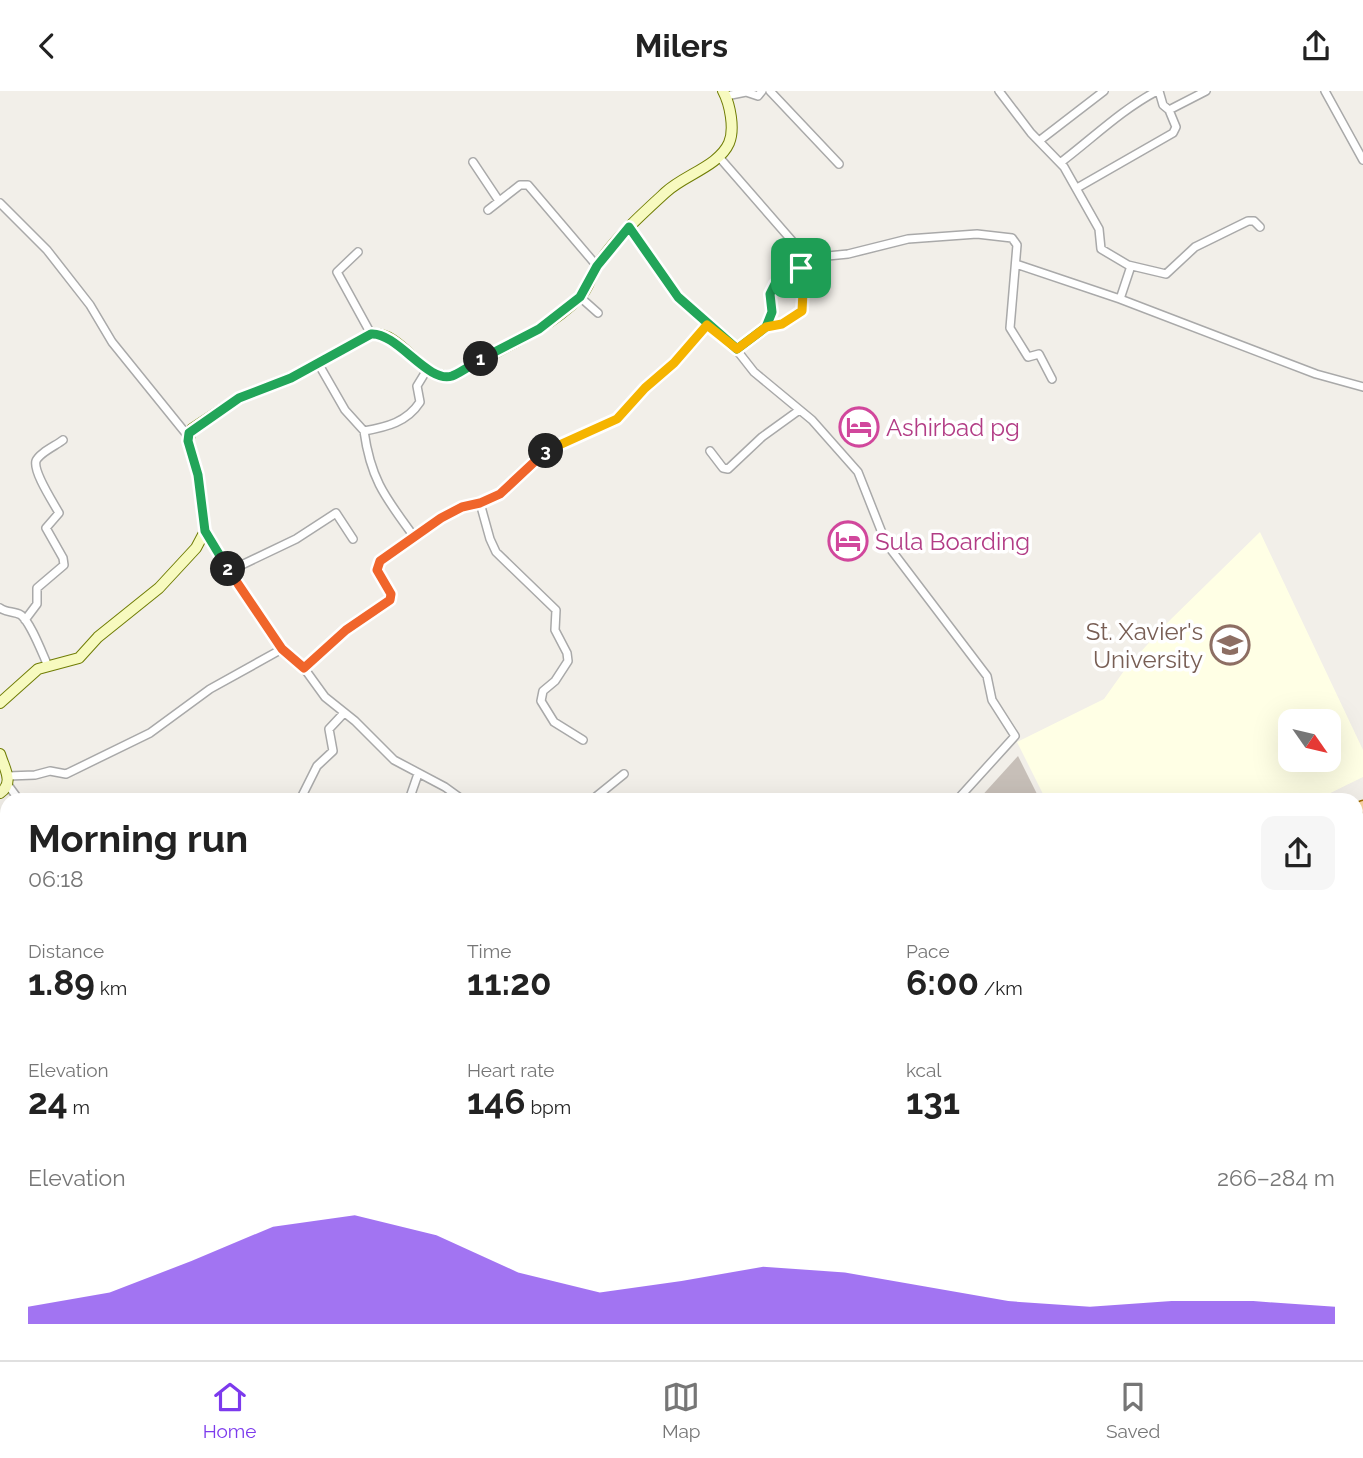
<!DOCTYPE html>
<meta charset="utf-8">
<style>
body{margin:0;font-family:Raleway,sans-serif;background:#f6f6f6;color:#222;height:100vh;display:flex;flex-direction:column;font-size:26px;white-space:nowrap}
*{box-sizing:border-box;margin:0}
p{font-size:23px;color:#767676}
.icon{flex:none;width:38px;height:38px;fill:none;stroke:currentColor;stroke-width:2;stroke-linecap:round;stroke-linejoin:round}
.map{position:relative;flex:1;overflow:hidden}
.side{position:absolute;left:0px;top:702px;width:1363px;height:569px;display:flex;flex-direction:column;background:#fff;border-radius:21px 21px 0 0;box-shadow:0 7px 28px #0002}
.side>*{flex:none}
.needle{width:46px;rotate:124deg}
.buttons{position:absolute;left:1278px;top:618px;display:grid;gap:14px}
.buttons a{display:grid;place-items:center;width:63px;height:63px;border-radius:14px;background:#fff;box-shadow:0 7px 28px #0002;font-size:35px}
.pin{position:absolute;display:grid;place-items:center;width:60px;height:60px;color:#fff;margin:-30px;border-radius:14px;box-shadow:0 4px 10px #0006}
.km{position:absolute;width:35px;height:35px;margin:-18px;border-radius:50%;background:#222;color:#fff;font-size:19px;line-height:35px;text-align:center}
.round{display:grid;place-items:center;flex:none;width:74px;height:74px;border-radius:14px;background:#f6f6f6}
.head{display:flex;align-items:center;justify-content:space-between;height:119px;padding:0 28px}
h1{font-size:38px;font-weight:700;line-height:52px}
.stats{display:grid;grid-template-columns:repeat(3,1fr);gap:10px;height:119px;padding:7px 28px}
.stats div{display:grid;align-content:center}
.stats b{font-size:35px;font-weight:700}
.stats small{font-size:19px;font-weight:400}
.stats p{font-size:19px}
.chart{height:196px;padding:14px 28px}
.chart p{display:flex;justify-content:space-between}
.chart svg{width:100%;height:126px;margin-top:7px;fill:#7c3aed;opacity:.7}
header{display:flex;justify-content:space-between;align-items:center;height:91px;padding:0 28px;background:#fff;font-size:32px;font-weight:700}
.menu{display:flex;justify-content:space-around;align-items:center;height:98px;border-top:2px solid #e0e0e0;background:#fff;font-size:19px;color:#767676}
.menu a{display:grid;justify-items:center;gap:4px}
.menu .active{color:#7c3aed}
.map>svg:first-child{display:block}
</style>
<header><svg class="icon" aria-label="back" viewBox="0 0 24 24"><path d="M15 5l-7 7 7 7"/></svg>Milers<svg class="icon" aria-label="share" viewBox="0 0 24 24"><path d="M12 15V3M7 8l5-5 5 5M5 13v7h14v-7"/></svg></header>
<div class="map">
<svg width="1363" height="1269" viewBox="0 0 1363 1269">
<rect width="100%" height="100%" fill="#f2efe9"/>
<path fill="#e0dfdf" d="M 1363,759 L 1363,1269 L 1195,1269 L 1193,1264 L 1356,1264 L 1356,762 Z
M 482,1264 L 1166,1264 L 1169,1269 L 485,1269 Z"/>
<path fill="#ffffe5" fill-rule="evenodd" d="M 1260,441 L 1363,659 L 1363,686 L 1316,709 L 1046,709 L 1017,651 L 1104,608 L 1126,577 L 1167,532 ZM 1290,630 L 1328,630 L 1328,668 L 1290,668 Z"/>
<path fill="#c7c7b4" d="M 485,1264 L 596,1264 L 604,1269 L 489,1269 Z"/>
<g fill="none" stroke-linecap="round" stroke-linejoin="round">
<path stroke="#aad3df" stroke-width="2" d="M 180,1269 L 183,1264"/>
</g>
<path fill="#c7bfb8" d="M 1018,665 L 1040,709 L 978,709 Z"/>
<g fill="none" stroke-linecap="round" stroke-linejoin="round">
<g stroke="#a9a9a9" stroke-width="10">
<path id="street" d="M 770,0 L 839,73
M 999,0 L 1031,42 L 1064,76 L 1099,138 L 1101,158 L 1128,174 L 1166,183 L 1195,156 L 1248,130 L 1254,130 L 1260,136
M 1159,0 L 1163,14 L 1169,19 L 1206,0
M 1325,0 L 1363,69
M 726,5 L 746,1 L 758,5 L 762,0
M 1039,50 L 1104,0
M 719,66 L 807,167 L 848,163 L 908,148 L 977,143 L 1012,147 L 1017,154 L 1010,237 L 1028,266 L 1039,263 L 1052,288
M 473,71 L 499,110
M 1060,72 C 1093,47 1121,19 1157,0
M 1077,97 L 1173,42 L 1176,36 L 1169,19
M 0,112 L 47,159 L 90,214 L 112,251 L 188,345
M 488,119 L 520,94 L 528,94 L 597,175
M 629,136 L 678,206 L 707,234 L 732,253 L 754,281 L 812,329 L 858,381 L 886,452 L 987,585 L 992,609 L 1015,645 L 957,709
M 358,161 L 337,181 L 371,243
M 1016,173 L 1120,208 L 1316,283 L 1363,296
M 580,206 L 598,222
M 1120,208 L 1131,175
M 766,236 L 782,233 L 802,220 L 803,201 L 814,190 L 801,177
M 737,258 C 751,247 772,237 771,217 C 771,209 768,203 774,196 C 782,184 797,183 807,167
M 318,272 L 345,319 L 364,340 C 387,336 407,331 420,311 L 417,295 L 428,277
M 364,340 C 371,390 386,407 415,447
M 710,360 L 723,377 L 728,378 L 762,346 L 798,320
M 480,412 L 490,448 L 496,461 L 556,519 L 555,539 L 567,562 L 568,570 L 555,590 L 543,600 L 541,610 L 554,631 L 583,649
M 205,440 L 257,524 L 282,558 L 304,577 L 325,606 L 355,630 L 394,669 L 445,696 L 463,709
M 229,480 L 296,448 L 336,422 L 353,448
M 0,517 C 7,522 14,520 21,524 C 31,532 42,562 48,575
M 25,529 L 37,513 L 37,497 L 64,474 L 63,467 L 46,437 L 59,422 C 53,411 33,381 36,370 C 39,362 57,354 63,349
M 304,577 L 346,539 L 390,509 L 391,504 L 377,479 L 380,470 L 441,427 L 462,416 L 480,412 L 500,403 L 549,358 L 617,329 L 645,297 L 674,272 L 707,234
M 8,685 L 35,684 L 50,680 L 66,683 L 150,642 L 210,598 L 282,558
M 8,694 L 19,709
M 300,709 L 317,675 L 333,660 L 329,638 L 344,622
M 409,709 L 418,683
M 592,709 L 624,683
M 1356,902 L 1363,899
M 0,917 L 7,911
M 1356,967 L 1363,964
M 0,989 L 7,1003
M 1356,1028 L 1363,1025
M 1356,1092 L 1363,1089
M 1356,1107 L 1363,1121
M 0,1150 L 7,1158
M 1356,1243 L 1363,1240
M 91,1264 L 96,1269
M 400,1264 L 403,1269
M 927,1264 L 929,1269
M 1096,1264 L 1099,1269
M 1102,1264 L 1105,1269
M 1174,1264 L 1177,1269
M 1187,1264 L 1190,1269
M 1266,1264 L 1269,1269
M 1330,1264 L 1332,1269
M 772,1269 L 802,1264
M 800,1269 L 829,1264
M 1304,1269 L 1315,1264"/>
</g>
<g stroke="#707d05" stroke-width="12">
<path id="secondary" d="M 0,612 L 38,578 L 79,567 L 98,546 L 159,497 L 196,457 L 205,440 L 198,384 L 188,350 L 192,338 L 239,307 L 291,287 L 371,243 C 402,240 420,289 452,285 C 494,260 544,242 579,207 C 589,198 590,185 597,175 C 615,147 642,123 666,101 C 684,84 719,75 729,52 C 735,38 730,13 723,0
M 0,663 C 4,677 15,692 0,702
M 323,1269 L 330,1264"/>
</g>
<g stroke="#a06b00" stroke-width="13">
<path id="primary" d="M 1356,718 L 1363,715
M 1356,731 L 1363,728
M 344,1269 L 351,1264
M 363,1269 L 372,1264"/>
</g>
<use href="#street" stroke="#fff" stroke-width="7"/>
<use href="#secondary" stroke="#f7fabf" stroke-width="10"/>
<use href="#primary" stroke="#fcd6a4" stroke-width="10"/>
</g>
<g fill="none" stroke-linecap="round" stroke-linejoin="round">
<g stroke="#fff" stroke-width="14">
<path id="split-1" d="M 481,268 L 539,238 L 580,206 L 597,175 L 629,136 L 678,206 L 737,258 L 766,236 L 772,221 L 770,203 L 775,193 L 801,177"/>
</g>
<g stroke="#fff" stroke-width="14">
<path id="split-2" d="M 228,478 L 205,440 L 198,384 L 188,350 L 189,342 L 239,307 L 291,287 L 371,243 C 397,241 428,293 452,285 C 462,281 472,273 481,268"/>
</g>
<g stroke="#fff" stroke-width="14">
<path id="split-3" d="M 228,478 L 282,558 L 304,577 L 346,539 L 390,509 L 391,503 L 377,479 L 380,470 L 441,427 L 462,416 L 480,412 L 500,403 L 546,360"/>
</g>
<g stroke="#fff" stroke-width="14">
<path id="split-4" d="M 546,360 L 617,328 L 645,297 L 674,272 L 707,234 L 737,258 L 766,236 L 782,233 L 802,220 L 803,201 L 812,195 L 814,190 L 801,177"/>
</g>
<use href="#split-1" stroke="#22a559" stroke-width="9"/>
<use href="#split-2" stroke="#22a559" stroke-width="9"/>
<use href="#split-3" stroke="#f0652b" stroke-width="9"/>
<use href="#split-4" stroke="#f5b400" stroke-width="9"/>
</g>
<defs>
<g id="hotel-ring" transform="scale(2.0125)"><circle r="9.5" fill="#fff" stroke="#d1479c" stroke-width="1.5"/><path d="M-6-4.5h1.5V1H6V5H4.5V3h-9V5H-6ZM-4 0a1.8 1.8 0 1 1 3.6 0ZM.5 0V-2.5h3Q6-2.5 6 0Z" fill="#d1479c"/></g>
<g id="university-ring" transform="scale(2.0125)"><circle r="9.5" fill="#fff" stroke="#8d6e63" stroke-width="1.5"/><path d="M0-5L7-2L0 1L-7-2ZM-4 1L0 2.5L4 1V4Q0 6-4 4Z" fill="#8d6e63"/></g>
</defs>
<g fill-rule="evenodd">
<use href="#hotel-ring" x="859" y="336"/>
<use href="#hotel-ring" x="848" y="450"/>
<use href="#university-ring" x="1230" y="554"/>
</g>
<g text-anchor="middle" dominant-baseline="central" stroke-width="7" stroke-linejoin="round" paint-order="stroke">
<g font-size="24" fill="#b23c85" stroke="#fff" text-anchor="start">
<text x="886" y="336">Ashirbad pg</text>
<text x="875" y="450">Sula Boarding</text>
</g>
<g font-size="24" fill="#785e54" stroke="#fff" text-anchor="end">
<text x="1203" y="540">St. Xavier's<tspan x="1203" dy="28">University</tspan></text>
</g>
</g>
</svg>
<div class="buttons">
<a><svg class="needle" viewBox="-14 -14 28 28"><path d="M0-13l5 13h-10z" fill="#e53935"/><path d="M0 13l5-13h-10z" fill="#767676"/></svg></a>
</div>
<div class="pin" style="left:801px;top:177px;background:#1e9e55"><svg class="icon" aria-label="arrive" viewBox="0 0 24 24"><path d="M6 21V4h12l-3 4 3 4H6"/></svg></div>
<b class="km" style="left:481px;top:268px">1</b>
<b class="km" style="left:228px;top:478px">2</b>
<b class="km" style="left:546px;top:360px">3</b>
<section class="side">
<div class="head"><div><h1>Morning run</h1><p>06:18</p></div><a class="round"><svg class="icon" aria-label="share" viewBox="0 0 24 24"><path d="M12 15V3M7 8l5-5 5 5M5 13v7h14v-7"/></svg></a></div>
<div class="stats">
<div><p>Distance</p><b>1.89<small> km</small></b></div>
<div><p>Time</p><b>11:20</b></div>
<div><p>Pace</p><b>6:00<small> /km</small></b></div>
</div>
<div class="stats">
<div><p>Elevation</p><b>24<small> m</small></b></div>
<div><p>Heart rate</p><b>146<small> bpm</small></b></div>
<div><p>kcal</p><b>131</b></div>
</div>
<div class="chart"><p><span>Elevation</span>266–284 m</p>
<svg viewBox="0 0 160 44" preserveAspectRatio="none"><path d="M0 44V38L10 33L20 22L30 10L40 6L50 13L60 26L70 33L80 29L90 24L100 26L110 31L120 36L130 38L140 36L150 36L160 38V44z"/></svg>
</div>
</section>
</div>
<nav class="menu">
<a class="active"><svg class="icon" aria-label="home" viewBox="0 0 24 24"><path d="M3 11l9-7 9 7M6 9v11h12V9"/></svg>Home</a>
<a><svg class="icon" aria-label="map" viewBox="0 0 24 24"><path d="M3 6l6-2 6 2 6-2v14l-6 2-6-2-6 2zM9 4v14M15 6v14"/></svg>Map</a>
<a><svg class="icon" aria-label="saved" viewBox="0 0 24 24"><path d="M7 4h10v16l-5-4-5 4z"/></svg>Saved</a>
</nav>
